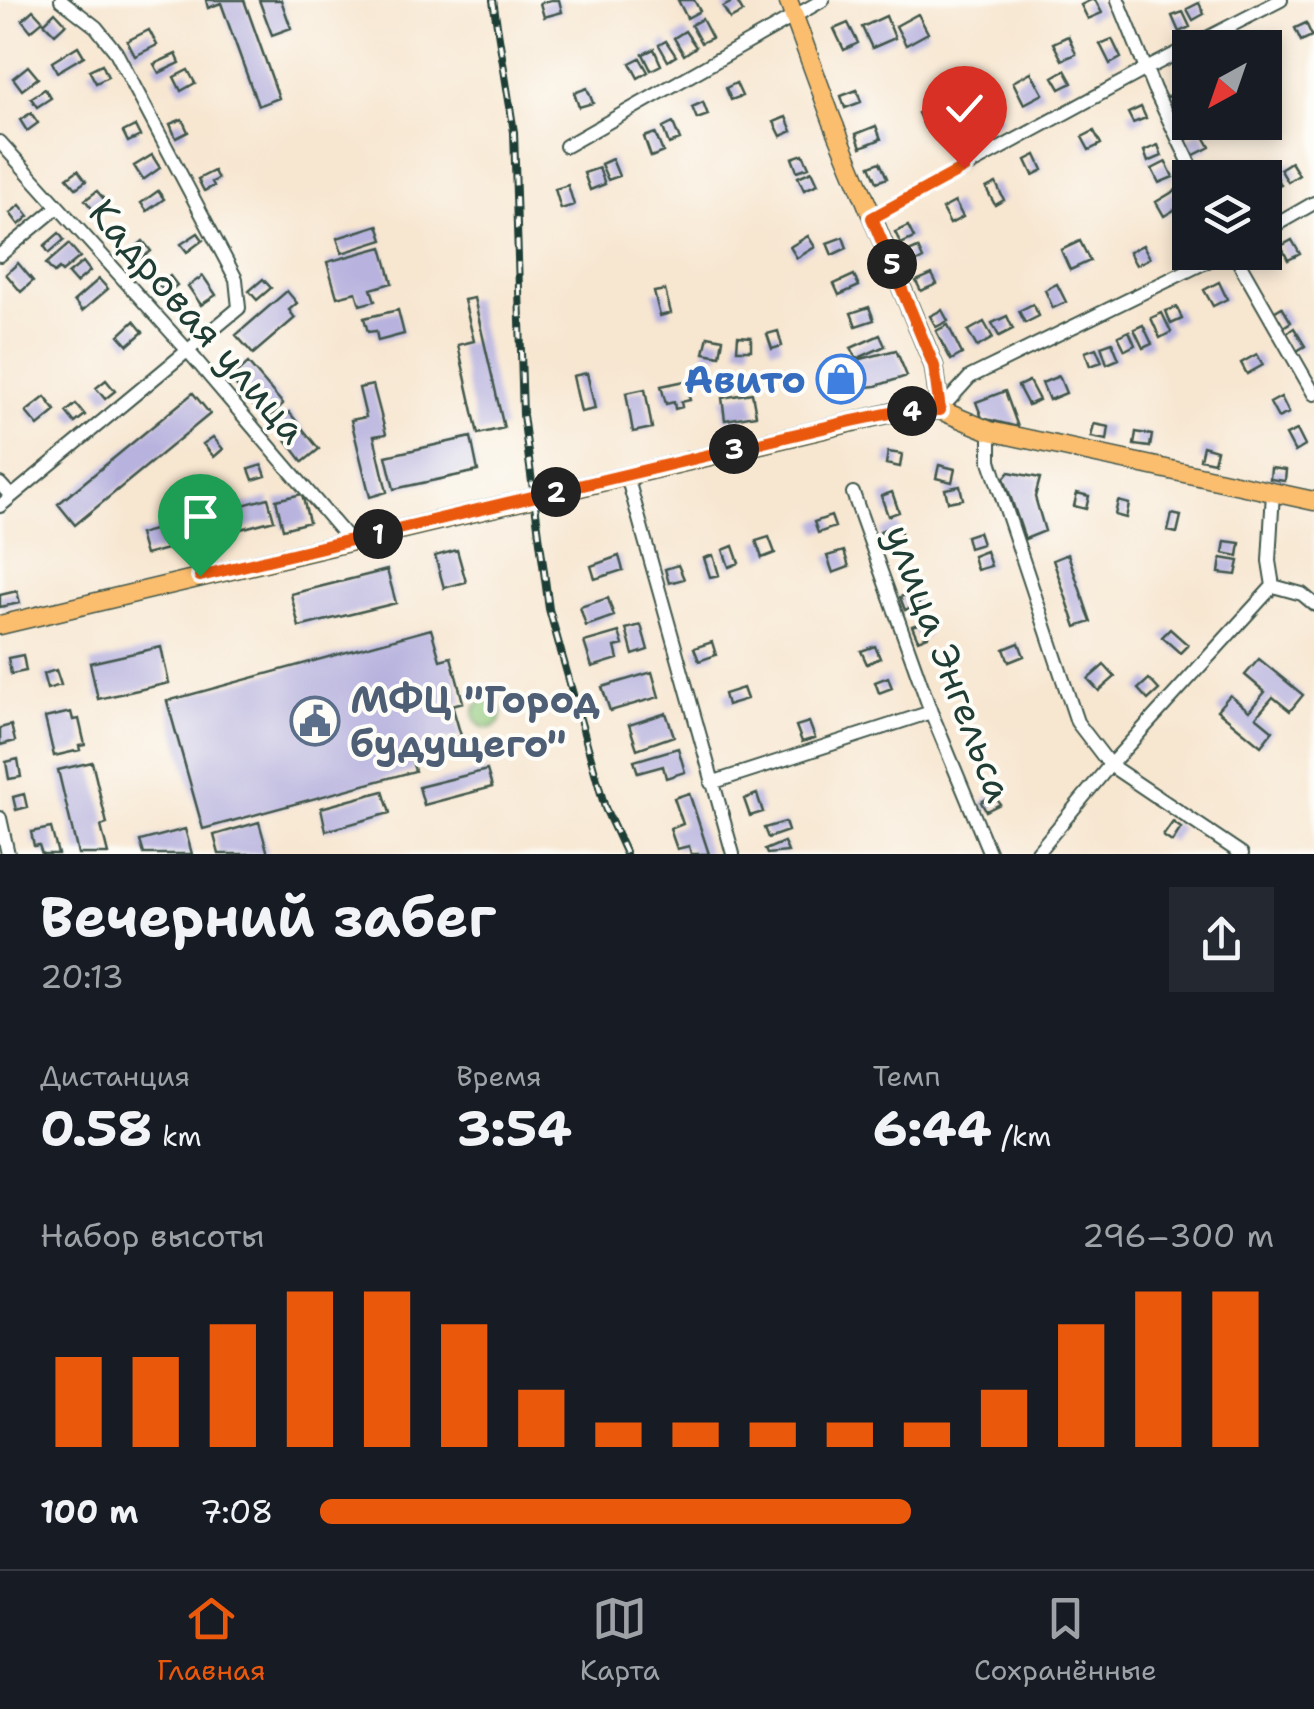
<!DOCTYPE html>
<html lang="ru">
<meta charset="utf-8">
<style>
body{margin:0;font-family:"Shantell Sans",sans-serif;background:#242831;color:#f1f3f6;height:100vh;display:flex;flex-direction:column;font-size:38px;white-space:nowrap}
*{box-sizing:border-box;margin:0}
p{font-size:32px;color:#9ea1a6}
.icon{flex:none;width:55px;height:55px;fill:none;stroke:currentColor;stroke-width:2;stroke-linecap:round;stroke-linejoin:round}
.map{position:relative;height:854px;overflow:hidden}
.sheet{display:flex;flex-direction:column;background:#171b24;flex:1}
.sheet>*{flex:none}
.needle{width:65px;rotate:220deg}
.fabs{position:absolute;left:1172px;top:30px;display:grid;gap:20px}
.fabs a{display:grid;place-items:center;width:110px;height:110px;border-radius:0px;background:#171b24;box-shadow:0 5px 15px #0003;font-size:50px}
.pin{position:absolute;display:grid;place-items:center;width:85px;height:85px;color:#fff;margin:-102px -42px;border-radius:50% 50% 50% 0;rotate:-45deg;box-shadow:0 0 10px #0007}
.pin .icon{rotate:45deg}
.km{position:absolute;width:50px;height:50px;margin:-25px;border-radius:50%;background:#222;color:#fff;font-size:28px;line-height:50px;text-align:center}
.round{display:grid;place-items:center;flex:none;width:105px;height:105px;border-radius:0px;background:#242831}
.overview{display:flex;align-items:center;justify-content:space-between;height:170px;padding:0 40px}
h1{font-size:55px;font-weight:700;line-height:75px}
.metrics{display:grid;grid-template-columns:repeat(3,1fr);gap:15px;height:170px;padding:10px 40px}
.metrics div{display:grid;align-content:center}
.metrics b{font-size:50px;font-weight:700}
.metrics small{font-size:28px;font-weight:400}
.metrics p{font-size:28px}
.chart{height:280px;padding:20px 40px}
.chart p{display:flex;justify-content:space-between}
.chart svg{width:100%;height:180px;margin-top:10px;stroke:#ea580c;stroke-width:6}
ul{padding:0 40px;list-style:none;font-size:32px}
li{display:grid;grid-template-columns:160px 120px 1fr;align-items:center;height:75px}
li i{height:25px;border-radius:12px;background:#ea580c}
.dock{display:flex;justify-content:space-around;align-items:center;height:140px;border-top:2px solid #363941;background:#171b24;font-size:28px;color:#9ea1a6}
.dock a{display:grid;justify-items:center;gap:5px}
.dock .active{color:#ea580c}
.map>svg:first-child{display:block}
</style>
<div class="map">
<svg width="1314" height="854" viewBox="0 0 1314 854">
<rect width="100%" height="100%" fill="#fdfcf7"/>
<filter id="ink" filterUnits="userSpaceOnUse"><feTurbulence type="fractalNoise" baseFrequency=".01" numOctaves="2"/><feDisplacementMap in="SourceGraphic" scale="20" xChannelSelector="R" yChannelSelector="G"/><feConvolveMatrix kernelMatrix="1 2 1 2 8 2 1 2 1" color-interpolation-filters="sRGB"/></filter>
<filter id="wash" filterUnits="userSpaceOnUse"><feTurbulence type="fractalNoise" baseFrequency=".0048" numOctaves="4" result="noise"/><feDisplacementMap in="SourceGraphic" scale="40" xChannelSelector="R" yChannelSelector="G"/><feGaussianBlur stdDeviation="2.25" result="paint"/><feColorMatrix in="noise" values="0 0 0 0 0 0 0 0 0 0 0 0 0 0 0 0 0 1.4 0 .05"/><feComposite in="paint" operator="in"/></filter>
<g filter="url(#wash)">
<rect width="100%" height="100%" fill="#f7e6d0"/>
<path fill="#92c97c" stroke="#588358" stroke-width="2.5" d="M474 714a14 14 0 1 1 28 0a14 14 0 1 1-28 0Z"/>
<g id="blocks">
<path fill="#b7b2de" d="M 206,0 L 244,0 L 279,98 L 258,106 L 221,3 L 208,8 Z
M 259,0 L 281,0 L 291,28 L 272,35 Z
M 551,0 L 559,0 L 562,12 L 544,17 L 540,3 Z
M 678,0 L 694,0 L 700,11 L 687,18 Z
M 736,0 L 743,12 L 730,19 L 723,7 Z
M 1091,0 L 1095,0 L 1102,13 L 1088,19 L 1081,5 Z
M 1199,3 L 1204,14 L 1193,20 L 1187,9 Z
M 33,10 L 43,21 L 31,31 L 22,20 Z
M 55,12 L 66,24 L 55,34 L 44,23 Z
M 1183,12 L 1190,27 L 1179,32 L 1172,16 Z
M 918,14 L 928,33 L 906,45 L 896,26 Z
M 886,16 L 895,38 L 872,48 L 862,27 Z
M 702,19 L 712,38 L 701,43 L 691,25 Z
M 848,23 L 858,43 L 844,50 L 834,29 Z
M 1306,23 L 1312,36 L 1301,41 L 1295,28 Z
M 149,30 L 157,45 L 135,56 L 127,41 Z
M 685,31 L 696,47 L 684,55 L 674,38 Z
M 1068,36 L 1076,54 L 1062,60 L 1053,43 Z
M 1112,39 L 1121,58 L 1110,64 L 1100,44 Z
M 666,41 L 676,56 L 668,61 L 659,45 Z
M 78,46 L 84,56 L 57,72 L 52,62 Z
M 654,49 L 661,65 L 651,70 L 643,54 Z
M 176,54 L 180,63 L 159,73 L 154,64 Z
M 640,58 L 648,72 L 638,78 L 630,63 Z
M 102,64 L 108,77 L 96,83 L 89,70 Z
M 28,66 L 38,78 L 22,90 L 13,78 Z
M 188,70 L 195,83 L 181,91 L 174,77 Z
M 1065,70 L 1072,83 L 1060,89 L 1053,77 Z
M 1031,72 L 1043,94 L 1024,104 L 1013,82 Z
M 736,83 L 742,96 L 731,100 L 726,88 Z
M 587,88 L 593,103 L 579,107 L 574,93 Z
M 45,89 L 51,98 L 37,107 L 31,98 Z
M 857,90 L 861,102 L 845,108 L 841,96 Z
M 1178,92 L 1184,105 L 1172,111 L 1166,98 Z
M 703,102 L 708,115 L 697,119 L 692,107 Z
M 931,107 L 939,122 L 925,128 L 918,113 Z
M 995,107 L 1002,119 L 991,126 L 984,114 Z
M 1141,107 L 1146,118 L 1133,123 L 1128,113 Z
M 31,113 L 38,123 L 27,131 L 20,120 Z
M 786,117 L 792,131 L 781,136 L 774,122 Z
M 182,119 L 188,132 L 176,138 L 170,124 Z
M 673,123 L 680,140 L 669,144 L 663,128 Z
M 135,126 L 140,136 L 128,142 L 123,132 Z
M 876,126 L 881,139 L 861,147 L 856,134 Z
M 960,127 L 966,138 L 955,144 L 949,133 Z
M 1094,131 L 1101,144 L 1089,150 L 1082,137 Z
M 1201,131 L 1210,147 L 1192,156 L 1184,141 Z
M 655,133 L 663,152 L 651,157 L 644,137 Z
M 1158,145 L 1162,156 L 1148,162 L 1144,151 Z
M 803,154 L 809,167 L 797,171 L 792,158 Z
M 152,155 L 160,168 L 143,180 L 134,166 Z
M 1036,155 L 1043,170 L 1033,175 L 1026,160 Z
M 612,159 L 619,176 L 608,180 L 601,164 Z
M 880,162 L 887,178 L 877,182 L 870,166 Z
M 1166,162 L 1173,177 L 1159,183 L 1152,169 Z
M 1291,162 L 1299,175 L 1288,182 L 1280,169 Z
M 599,168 L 605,184 L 590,190 L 584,173 Z
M 78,170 L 86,181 L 76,188 L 67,178 Z
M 1274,170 L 1281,185 L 1267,192 L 1265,178 L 1258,178 Z
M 214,171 L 218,179 L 212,182 L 214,186 L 204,191 L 198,179 Z
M 812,171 L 818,184 L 804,190 L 798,177 Z
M 996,183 L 1004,200 L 995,205 L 986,188 Z
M 568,185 L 574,205 L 561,209 L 555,189 Z
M 1176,190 L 1184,204 L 1164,216 L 1156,202 Z
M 97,191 L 107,203 L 95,212 L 85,200 Z
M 158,191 L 164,199 L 147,211 L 141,203 Z
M 955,202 L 963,217 L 950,224 L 942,209 Z
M 20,205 L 29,216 L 19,225 L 10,213 Z
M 378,225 L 383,240 L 342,253 L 337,238 Z
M 908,226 L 914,238 L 901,244 L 895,232 Z
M 59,233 L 64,240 L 49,253 L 44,246 Z
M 198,233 L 203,240 L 187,252 L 181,244 Z
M 808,236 L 815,247 L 797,258 L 790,247 Z
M 843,237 L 847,248 L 832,255 L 827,243 Z
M 1292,240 L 1300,254 L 1288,260 L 1281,246 Z
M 143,241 L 151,251 L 139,261 L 131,251 Z
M 1080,241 L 1090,261 L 1070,270 L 1061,250 Z
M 69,244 L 80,257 L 62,272 L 59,269 L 54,273 L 46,264 Z
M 1143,245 L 1150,258 L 1136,265 L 1129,252 Z
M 382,247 L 392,283 L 371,289 L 375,301 L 360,305 L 356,292 L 337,297 L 327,262 Z
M 918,248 L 923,259 L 910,266 L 904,254 Z
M 83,262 L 90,271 L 76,283 L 68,274 Z
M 18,263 L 33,281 L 21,292 L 6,274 Z
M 932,274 L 937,284 L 921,291 L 916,281 Z
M 854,275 L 859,286 L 839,295 L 834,284 Z
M 170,276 L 177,285 L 166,294 L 159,285 Z
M 203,276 L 216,295 L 201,305 L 188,286 Z
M 99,279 L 108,289 L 82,311 L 74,301 Z
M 263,279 L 271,288 L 257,300 L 249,291 Z
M 1219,282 L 1227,299 L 1213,306 L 1204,290 Z
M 1057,284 L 1066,302 L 1053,308 L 1045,290 Z
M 665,290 L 671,313 L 660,316 L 654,292 Z
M 287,291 L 297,303 L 289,310 L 295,318 L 253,354 L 236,335 Z
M 474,298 L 504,428 L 478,434 L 458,345 L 474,341 L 464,300 Z
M 1033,304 L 1039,316 L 1025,323 L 1019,311 Z
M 869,307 L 874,320 L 856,326 L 851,313 Z
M 1177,307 L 1182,319 L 1171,324 L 1166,311 Z
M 1282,307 L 1291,322 L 1280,329 L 1272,313 Z
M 398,310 L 404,334 L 378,341 L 376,331 L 368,332 L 364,318 Z
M 942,310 L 948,321 L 936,327 L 930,316 Z
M 1162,313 L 1171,332 L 1160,338 L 1151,318 Z
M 1007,316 L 1013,329 L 999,336 L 992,323 Z
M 134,321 L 143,332 L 128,345 L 119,335 Z
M 984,322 L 993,338 L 977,347 L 968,331 Z
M 948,325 L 962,354 L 951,360 L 936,331 Z
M 1143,325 L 1152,344 L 1143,348 L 1134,329 Z
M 1294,328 L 1305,346 L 1295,352 L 1284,335 Z
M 778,331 L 782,346 L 772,349 L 767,334 Z
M 1129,331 L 1135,345 L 1125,350 L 1118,336 Z
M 880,335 L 885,346 L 856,359 L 851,348 Z
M 708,336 L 723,339 L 720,356 L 704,353 Z
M 738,336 L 751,337 L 751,350 L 737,350 Z
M 1112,342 L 1119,359 L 1107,364 L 1101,346 Z
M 1096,348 L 1102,362 L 1090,366 L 1085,352 Z
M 896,350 L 907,376 L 876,386 L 841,390 L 838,365 Z
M 1257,354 L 1263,365 L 1247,374 L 1241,363 Z
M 248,363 L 283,404 L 266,420 L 230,379 Z
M 587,373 L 595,409 L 581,412 L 573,376 Z
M 1059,376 L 1066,393 L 1049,400 L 1042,383 Z
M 106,380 L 115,391 L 105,399 L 96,388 Z
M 685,381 L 690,400 L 681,402 L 682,407 L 675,409 L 674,402 L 666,404 L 661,386 Z
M 1029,381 L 1039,400 L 1028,405 L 1018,386 Z
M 373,385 L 386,434 L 374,436 L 387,492 L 370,497 L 351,420 L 366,417 L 359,388 Z
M 645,389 L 652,428 L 633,432 L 626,393 Z
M 1005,391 L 1018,427 L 982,418 L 976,402 Z
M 193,393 L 210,414 L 75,525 L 58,504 Z
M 752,393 L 756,415 L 725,420 L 722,398 Z
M 45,397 L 56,411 L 38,426 L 26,412 Z
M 1281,397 L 1289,413 L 1278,418 L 1270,403 Z
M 76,404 L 85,415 L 75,423 L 66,412 Z
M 289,412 L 319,449 L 303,462 L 274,424 Z
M 1094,424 L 1109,427 L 1107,440 L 1091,437 Z
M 1297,430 L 1305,446 L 1295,452 L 1286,435 Z
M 1136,432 L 1152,435 L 1150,447 L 1134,445 Z
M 213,437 L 223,449 L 214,457 L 203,444 Z
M 471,437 L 478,471 L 394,489 L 386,456 Z
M 1203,446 L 1217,450 L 1214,462 L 1200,459 Z
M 888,452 L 902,454 L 900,467 L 886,464 Z
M 262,465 L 266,476 L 253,480 L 249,469 Z
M 939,465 L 955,469 L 952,482 L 936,478 Z
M 1271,468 L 1286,470 L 1285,481 L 1270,479 Z
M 1009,472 L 1040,478 L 1035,497 L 1045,531 L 1025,539 L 1004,478 Z
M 960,486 L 963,499 L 948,502 L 945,489 Z
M 892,492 L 899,512 L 888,516 L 881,496 Z
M 1077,493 L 1089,496 L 1086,509 L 1074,506 Z
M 302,494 L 309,522 L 283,529 L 276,500 Z
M 268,498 L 274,520 L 145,555 L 139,534 Z
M 1118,501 L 1129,504 L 1126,518 L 1115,515 Z
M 1172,514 L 1181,516 L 1177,533 L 1168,531 Z
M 831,516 L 835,527 L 818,533 L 814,522 Z
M 898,524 L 902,536 L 884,542 L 880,531 Z
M 978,532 L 982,544 L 969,548 L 966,536 Z
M 769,537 L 775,553 L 762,558 L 756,541 Z
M 1225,541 L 1240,543 L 1238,556 L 1223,553 Z
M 733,546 L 739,563 L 729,567 L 723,550 Z
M 457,550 L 466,582 L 444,588 L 435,556 Z
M 844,551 L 849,567 L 833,573 L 827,556 Z
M 986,551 L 991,566 L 977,570 L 973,556 Z
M 1068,554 L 1091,622 L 1076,627 L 1053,560 Z
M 713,555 L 719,575 L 710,577 L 704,558 Z
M 619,556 L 623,570 L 595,579 L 591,566 Z
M 1221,558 L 1239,561 L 1236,575 L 1219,573 Z
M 678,565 L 684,579 L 669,583 L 665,569 Z
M 387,570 L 396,603 L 299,627 L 291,594 Z
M 17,591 L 20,603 L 0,607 L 0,595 Z
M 914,592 L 919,604 L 905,610 L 900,597 Z
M 608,598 L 614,616 L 586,626 L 580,607 Z
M 923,622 L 928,636 L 918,640 L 912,626 Z
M 641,625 L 648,650 L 633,655 L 626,629 Z
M 431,629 L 440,660 L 451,657 L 463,702 L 452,705 L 461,736 L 409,751 L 415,771 L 203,829 L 167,701 Z
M 1170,629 L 1188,645 L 1180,653 L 1162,637 Z
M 619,632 L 623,645 L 615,647 L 618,659 L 592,667 L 584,642 Z
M 712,642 L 716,655 L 699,661 L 694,648 Z
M 1019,643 L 1024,656 L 1009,662 L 1004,649 Z
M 875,646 L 880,658 L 867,664 L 861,651 Z
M 161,647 L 169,683 L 98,699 L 90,663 Z
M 23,655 L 26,671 L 11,674 L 8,658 Z
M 1259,659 L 1303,695 L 1290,711 L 1273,697 L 1256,717 L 1273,731 L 1261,746 L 1217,710 L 1230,695 L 1249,711 L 1265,692 L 1245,675 Z
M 1104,665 L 1115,677 L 1099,691 L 1088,679 Z
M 56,670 L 61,685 L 47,689 L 43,674 Z
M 652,672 L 659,697 L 610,711 L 602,687 Z
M 888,677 L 892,688 L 879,693 L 875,682 Z
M 1149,679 L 1159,690 L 1148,700 L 1138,689 Z
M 743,688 L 747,699 L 727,705 L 724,694 Z
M 71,712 L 73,720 L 79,719 L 85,745 L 79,746 L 80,750 L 54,756 L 45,718 Z
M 666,713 L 674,736 L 637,749 L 629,725 Z
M 809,722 L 815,738 L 802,742 L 796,726 Z
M 11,725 L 15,741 L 0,745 L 0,728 Z
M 678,748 L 685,772 L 666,778 L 663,766 L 638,773 L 634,761 Z
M 18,759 L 21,777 L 9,779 L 6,762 Z
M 92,762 L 107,824 L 101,826 L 108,854 L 78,854 L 58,770 Z
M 487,770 L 492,787 L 424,805 L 419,787 Z
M 383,791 L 390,813 L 326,831 L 321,808 Z
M 689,793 L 709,854 L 691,854 L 689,846 L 677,849 L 670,829 L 683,824 L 674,798 Z
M 24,794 L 27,807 L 16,810 L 13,797 Z
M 757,794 L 763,812 L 750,816 L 744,799 Z
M 994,795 L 1000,804 L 986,811 L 981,802 Z
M 259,822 L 268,854 L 219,854 L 214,835 Z
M 785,822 L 788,831 L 768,838 L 764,828 Z
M 1173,822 L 1181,828 L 1172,842 L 1163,836 Z
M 51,828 L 58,854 L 42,854 L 39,845 L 34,846 L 31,832 Z
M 185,829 L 192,854 L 144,854 L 140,841 Z
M 784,842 L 788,852 L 767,854 L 765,850 Z"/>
</g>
</g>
<g filter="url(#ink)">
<use href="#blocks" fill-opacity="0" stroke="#3f564b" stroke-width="2.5"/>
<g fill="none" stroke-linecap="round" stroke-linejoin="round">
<g stroke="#3f564b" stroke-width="16">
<path id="minor" d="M 1118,0 L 1154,89 L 1197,178
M 0,142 L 189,352 L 350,541
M 566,146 L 823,0
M 872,218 L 1148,68 L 1281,0
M 1265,231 L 1314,203
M 1233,252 L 1314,394
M 0,255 L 58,207
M 940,410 L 970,377 L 1226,252
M 990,431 L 990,461 L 1077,722 L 1110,765 L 1242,854
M 627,476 L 733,854
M 0,484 L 11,496
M 1273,492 L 1269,561 L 1273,586
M 853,493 L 931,712 L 990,854
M 0,506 L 239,308 L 236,279 L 116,52 L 96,27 L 61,0
M 1273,586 L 1302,594 L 1314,604
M 711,783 L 931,712
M 0,818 L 8,854
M 1036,854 L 1110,765 L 1273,586"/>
</g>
<g stroke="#3f564b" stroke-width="21">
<path id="major" d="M 788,0 L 832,120 L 934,366 L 940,410
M 0,625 L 899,411 L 940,410 L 990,431 L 1314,501"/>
</g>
<use href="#minor" stroke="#fff" stroke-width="12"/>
<use href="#major" stroke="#fbbd6e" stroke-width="18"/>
<g stroke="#1f3d34" stroke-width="8">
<path id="rail" d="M 493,0 L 514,132 L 523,415 L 549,609 L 605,808 L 626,854"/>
</g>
<use href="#rail" stroke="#fdfcf7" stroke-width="4" stroke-dasharray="11" stroke-linecap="butt"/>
</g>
</g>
<g fill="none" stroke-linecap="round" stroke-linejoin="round" filter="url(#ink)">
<g stroke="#fff" stroke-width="20">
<path id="route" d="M 200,576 L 852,421 L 900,411 L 940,410 L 934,366 L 872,218 L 964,168"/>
</g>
<use href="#route" stroke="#ea580c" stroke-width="12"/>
</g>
<defs>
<g id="shop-ring" transform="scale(2.5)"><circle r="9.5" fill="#fdfcf7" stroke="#3f7fe0" stroke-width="1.5"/><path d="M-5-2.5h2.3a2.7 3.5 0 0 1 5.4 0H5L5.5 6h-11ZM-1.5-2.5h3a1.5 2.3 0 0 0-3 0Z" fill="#3f7fe0"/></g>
<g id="civic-ring" transform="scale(2.5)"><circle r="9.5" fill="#fdfcf7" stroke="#5c6f8a" stroke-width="1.5"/><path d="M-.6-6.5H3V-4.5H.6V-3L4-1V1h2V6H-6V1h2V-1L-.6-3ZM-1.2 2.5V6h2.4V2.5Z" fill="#5c6f8a"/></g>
</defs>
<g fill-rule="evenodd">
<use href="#shop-ring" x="841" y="379"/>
<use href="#civic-ring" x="315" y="721"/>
</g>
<g text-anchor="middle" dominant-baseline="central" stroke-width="8" stroke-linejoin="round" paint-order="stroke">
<g font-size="38" fill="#1f3d34" stroke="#fdfcf7">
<text transform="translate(198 321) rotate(49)">Кадровая улица</text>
<text transform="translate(949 663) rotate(69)">улица Энгельса</text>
</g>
<g font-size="38" font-weight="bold" fill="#366cbe" stroke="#fdfcf7" text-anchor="end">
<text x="806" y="379">Авито</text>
</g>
<g font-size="38" font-weight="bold" fill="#4e5e75" stroke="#fdfcf7" text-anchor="start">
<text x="350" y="699">МФЦ "Город<tspan x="350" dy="44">будущего"</tspan></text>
</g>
</g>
</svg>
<div class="fabs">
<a><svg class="needle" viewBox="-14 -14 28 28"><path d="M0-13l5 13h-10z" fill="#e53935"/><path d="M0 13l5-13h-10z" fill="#9ea1a6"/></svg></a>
<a><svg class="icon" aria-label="layers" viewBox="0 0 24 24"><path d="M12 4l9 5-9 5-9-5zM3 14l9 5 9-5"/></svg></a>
</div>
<div class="pin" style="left:200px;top:576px;background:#1e9e55"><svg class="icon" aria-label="arrive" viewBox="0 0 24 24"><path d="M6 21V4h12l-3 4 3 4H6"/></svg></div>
<div class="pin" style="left:964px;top:168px;background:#d93025"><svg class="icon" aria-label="check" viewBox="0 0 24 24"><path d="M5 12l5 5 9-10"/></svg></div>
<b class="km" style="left:378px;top:534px">1</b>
<b class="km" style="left:556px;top:492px">2</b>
<b class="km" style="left:734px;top:449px">3</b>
<b class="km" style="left:912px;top:411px">4</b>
<b class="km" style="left:892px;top:264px">5</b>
</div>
<section class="sheet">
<div class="overview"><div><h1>Вечерний забег</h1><p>20:13</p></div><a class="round"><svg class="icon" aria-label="share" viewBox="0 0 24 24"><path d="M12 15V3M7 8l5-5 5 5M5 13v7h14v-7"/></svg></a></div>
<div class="metrics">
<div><p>Дистанция</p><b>0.58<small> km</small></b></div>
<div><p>Время</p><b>3:54</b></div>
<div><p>Темп</p><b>6:44<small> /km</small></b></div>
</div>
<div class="chart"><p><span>Набор высоты</span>296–300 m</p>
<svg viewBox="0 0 160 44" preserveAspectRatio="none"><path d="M5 44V22M15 44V22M25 44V14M35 44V6M45 44V6M55 44V14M65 44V30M75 44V38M85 44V38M95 44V38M105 44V38M115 44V38M125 44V30M135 44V14M145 44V6M155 44V6"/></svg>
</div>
<ul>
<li><b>100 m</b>7:08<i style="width:62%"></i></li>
</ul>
</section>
<nav class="dock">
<a class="active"><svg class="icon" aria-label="home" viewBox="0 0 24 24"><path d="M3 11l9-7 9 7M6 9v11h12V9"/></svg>Главная</a>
<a><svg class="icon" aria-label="map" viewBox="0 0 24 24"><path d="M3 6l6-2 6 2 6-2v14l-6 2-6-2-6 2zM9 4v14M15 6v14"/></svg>Карта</a>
<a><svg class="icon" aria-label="saved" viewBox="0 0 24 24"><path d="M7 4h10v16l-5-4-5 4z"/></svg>Сохранённые</a>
</nav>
